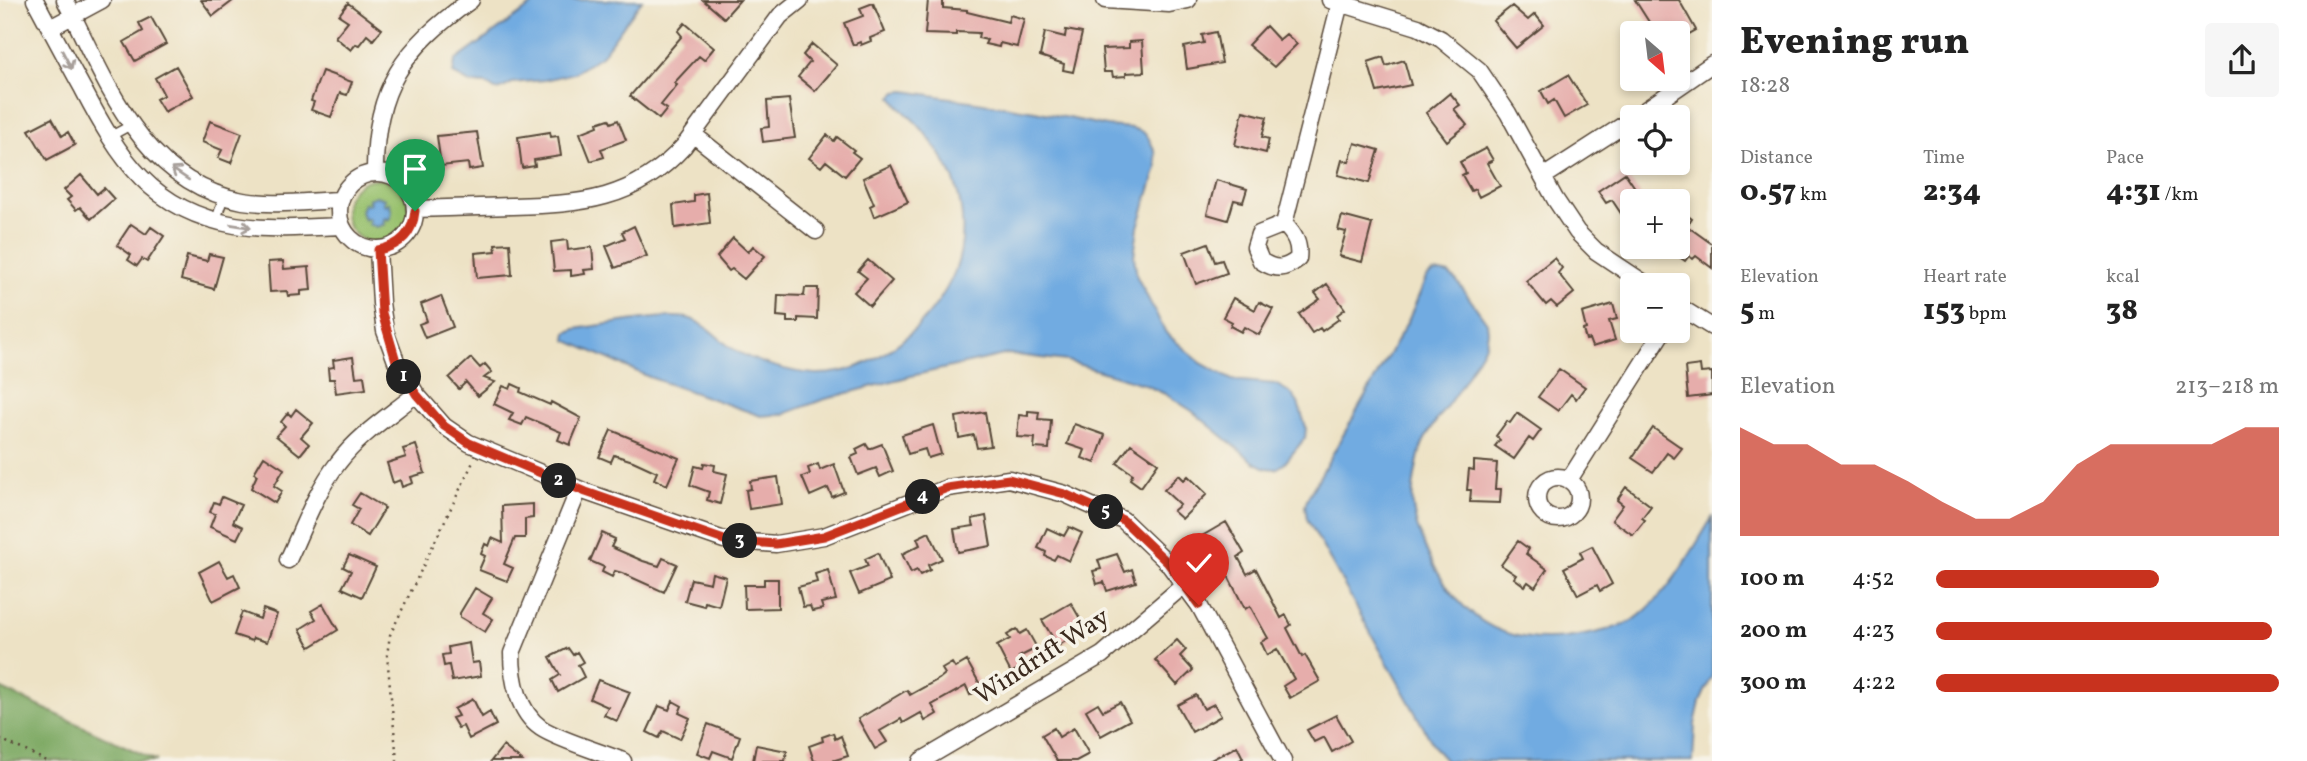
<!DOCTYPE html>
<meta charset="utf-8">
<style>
body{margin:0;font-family:Vollkorn,serif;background:#f6f6f6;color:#222;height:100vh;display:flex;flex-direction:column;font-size:26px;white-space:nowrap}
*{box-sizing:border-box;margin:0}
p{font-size:23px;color:#767676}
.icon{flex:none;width:38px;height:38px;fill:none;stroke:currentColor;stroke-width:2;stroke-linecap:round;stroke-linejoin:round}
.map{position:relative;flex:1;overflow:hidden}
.drawer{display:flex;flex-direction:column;background:#fff;width:595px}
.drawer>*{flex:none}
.needle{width:46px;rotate:152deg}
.fabs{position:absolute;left:1620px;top:21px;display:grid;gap:14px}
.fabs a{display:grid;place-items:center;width:70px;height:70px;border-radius:7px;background:#fff;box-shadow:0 4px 10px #0003;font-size:35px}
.pin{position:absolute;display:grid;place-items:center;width:60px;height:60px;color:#fff;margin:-72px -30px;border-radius:50% 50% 50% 0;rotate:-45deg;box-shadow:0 0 7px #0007}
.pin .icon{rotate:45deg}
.km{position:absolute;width:35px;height:35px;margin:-18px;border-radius:50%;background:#222;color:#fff;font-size:19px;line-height:35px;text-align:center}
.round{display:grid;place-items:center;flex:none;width:74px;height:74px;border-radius:7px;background:#f6f6f6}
.summary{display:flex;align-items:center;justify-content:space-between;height:119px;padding:0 28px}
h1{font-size:38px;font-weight:800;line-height:52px}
.figures{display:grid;grid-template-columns:repeat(3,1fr);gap:10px;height:119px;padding:7px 28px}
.figures div{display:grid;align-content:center}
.figures b{font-size:30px;font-weight:800}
.figures small{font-size:19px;font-weight:400}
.figures p{font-size:19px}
.chart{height:196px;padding:14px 28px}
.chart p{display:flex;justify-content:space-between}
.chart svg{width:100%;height:126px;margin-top:7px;fill:#c8321e;opacity:.7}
ul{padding:0 28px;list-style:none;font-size:23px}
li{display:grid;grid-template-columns:112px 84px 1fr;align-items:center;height:52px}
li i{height:18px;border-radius:9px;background:#c8321e}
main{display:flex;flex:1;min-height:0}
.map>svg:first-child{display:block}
</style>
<main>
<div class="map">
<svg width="1712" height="761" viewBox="0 0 1712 761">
<rect width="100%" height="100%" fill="#f7f3e8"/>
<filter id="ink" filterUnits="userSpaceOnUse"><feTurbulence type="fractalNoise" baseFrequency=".0143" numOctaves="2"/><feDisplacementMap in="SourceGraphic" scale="14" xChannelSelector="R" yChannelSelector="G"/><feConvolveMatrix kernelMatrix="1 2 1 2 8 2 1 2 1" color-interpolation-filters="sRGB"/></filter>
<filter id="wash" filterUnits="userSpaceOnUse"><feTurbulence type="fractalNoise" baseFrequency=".00686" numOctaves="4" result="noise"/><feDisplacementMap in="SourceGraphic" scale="28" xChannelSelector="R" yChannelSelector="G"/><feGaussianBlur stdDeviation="1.57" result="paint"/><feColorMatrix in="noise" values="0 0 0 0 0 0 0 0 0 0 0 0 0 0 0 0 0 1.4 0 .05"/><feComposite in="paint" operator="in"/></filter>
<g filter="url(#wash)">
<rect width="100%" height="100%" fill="#ede2c5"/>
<path fill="#98c16d" stroke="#6a7646" stroke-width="2" d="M345 211a32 32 0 1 1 64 0a32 32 0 1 1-64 0Z"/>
<path fill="#7aa760" stroke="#5a683f" stroke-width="2" d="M 0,688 L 157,761 L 0,761 Z"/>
<path fill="#71abe1" stroke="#566a80" stroke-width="2" d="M 539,0 L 642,0 L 601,56 L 574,73 L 545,80 L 512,83 L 501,89 L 495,90 L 486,84 L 470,83 L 453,74 L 455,61 Z
M 905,91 L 1035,111 L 1107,126 L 1132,128 L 1143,132 L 1148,137 L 1155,151 L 1157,168 L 1138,227 L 1134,256 L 1137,277 L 1166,333 L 1201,363 L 1232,380 L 1275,384 L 1291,393 L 1298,403 L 1306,427 L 1305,438 L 1284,464 L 1276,469 L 1266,468 L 1254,462 L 1192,411 L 1165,394 L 1143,384 L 1067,361 L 1008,354 L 911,376 L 822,400 L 784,414 L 761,416 L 649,377 L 566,340 L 567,333 L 575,329 C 601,326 670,312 691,319 C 706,324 718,338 730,347 C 750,361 791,373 816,374 C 875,375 934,323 955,271 C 966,243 964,211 955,183 C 948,164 934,144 921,128 C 912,117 900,110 892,97 L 897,92 Z
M 376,196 L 385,199 L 383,202 L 385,205 L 389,203 L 392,212 L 389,220 L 385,218 L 383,221 L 385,224 L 377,227 L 368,224 L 370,220 L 367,218 L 364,220 L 361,211 L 364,203 L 367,205 L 370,203 L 368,199 Z
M 1440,272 L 1449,274 L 1457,281 L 1487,323 L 1488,331 L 1486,344 C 1476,359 1468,375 1458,390 C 1447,407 1432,424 1423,443 C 1417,457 1415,475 1413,490 C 1410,512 1420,536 1429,556 C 1463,626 1513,651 1589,634 C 1605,631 1626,626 1639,616 C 1671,591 1691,552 1712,518 L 1712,676 L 1700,702 L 1695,724 L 1693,761 L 1446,761 L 1436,750 L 1307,519 L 1305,506 L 1307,499 L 1409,319 L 1426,278 L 1432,273 Z"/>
<g id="blocks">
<path fill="#e6adab" d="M 201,0 L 234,0 L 213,16 Z
M 703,0 L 740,0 L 724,18 Z
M 928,0 L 943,0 L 943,8 L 967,10 L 967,12 L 1008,22 L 1010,15 L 1024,19 L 1017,47 L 1000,43 L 999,47 L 985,44 L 987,40 L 978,38 L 979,33 L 956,32 L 956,35 L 925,34 Z
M 1635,0 L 1679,0 L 1696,30 L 1678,40 L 1678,33 L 1656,33 Z
M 348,3 L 382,29 L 373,40 L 367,35 L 359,45 L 356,44 L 351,50 L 335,37 L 348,21 L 339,15 Z
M 873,3 L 885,32 L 870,38 L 871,41 L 861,45 L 860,42 L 853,45 L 844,23 L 863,16 L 860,8 Z
M 1512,6 L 1528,20 L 1535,14 L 1544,25 L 1516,48 L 1493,21 Z
M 151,17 L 166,44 L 135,61 L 124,42 L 143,31 L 139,23 Z
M 685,23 L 714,48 L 704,60 L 699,56 L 674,83 L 677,85 L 661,105 L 667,109 L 659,119 L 630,96 L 682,36 L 678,31 Z
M 1266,26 L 1279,40 L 1286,34 L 1297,44 L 1274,67 L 1248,45 Z
M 1066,30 L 1082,33 L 1073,72 L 1063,70 L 1064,64 L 1040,56 L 1045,32 L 1065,37 Z
M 1216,32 L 1222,63 L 1187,69 L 1184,47 L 1204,43 L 1202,35 Z
M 1142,41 L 1144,72 L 1126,73 L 1126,76 L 1113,77 L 1112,72 L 1104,72 L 1102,49 L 1129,48 L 1129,42 Z
M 812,44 L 837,65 L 815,91 L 798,77 L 810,62 L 803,55 Z
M 1383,57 L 1386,66 L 1404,60 L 1411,85 L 1377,92 L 1368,62 Z
M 176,66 L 193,96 L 164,112 L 156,99 L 164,95 L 155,78 Z
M 322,71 L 352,82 L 347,95 L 340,93 L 331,117 L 311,110 L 314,102 L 311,101 Z
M 1568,75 L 1587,105 L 1564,118 L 1554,100 L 1548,104 L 1541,91 Z
M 1450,93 L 1460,105 L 1454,109 L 1467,125 L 1447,141 L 1426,113 Z
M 789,99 L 795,138 L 763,142 L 761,128 L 769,127 L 767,101 Z
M 1243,111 L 1267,117 L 1262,137 L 1269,139 L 1266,153 L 1235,145 Z
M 52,118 L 62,136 L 68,132 L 75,145 L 47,160 L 29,130 Z
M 609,119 L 611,123 L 618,120 L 626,140 L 601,149 L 604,157 L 591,161 L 580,133 L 598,126 L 597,123 Z
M 210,121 L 242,133 L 231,163 L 218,158 L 222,150 L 202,142 Z
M 477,132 L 483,168 L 469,170 L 468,163 L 441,166 L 437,136 Z
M 550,132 L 551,137 L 558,136 L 561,156 L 534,160 L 535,166 L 522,168 L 518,137 Z
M 827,135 L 834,141 L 837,137 L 854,150 L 852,152 L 860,158 L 845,176 L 826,161 L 821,167 L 809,158 Z
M 1355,143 L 1379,150 L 1369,183 L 1338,175 L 1342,160 L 1349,162 Z
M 1486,148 L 1493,160 L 1487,163 L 1500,186 L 1479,197 L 1475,189 L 1471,191 L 1462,175 L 1466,173 L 1460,162 Z
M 891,165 L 908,202 L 874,217 L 870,206 L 874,204 L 863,178 Z
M 1625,173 L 1644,201 L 1633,201 L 1633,216 L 1626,221 L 1612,200 L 1606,203 L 1598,191 Z
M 81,175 L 97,194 L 104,188 L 114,199 L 91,219 L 80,207 L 76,210 L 67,200 L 71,197 L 64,190 Z
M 1216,180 L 1247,189 L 1243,202 L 1234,200 L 1228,220 L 1207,214 Z
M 707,193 L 710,223 L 675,228 L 673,205 L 694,202 L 694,195 Z
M 1684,213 L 1692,219 L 1687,226 L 1712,244 L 1712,268 L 1696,256 L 1693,259 L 1689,256 L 1685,261 L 1665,247 L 1678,247 L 1678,220 Z
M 1342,216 L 1372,224 L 1362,262 L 1339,256 L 1346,232 L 1338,230 Z
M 131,224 L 146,234 L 151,227 L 164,236 L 147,262 L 142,259 L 137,266 L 128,260 L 131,255 L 117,245 Z
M 634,226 L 647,256 L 615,268 L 606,246 L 625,238 L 622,232 Z
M 733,238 L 748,252 L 753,246 L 765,256 L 744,279 L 732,269 L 729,271 L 717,257 Z
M 567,240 L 568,250 L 592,247 L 594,269 L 584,270 L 585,274 L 571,276 L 571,270 L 554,271 L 551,242 Z
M 510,243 L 512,275 L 477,278 L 475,253 L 496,251 L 495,244 Z
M 1208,243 L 1215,262 L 1222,260 L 1227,273 L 1196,284 L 1184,252 Z
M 209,254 L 223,257 L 214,289 L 181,280 L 187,256 L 207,261 Z
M 1554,258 L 1562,268 L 1558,273 L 1574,293 L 1557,307 L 1551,301 L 1546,305 L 1526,281 Z
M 868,260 L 892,281 L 870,306 L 854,292 L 867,278 L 858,271 Z
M 283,261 L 284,269 L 309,267 L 311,290 L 301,291 L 301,295 L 288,296 L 287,291 L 270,292 L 268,262 Z
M 1327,284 L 1345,309 L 1337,315 L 1339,319 L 1322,331 L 1320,328 L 1312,333 L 1299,314 L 1320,299 L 1315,293 Z
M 805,288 L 818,288 L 817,319 L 798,318 L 798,322 L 787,322 L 787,317 L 777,316 L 778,295 L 804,296 Z
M 441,296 L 453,327 L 425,338 L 419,324 L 427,321 L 421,304 Z
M 1233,298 L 1255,310 L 1259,302 L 1273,309 L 1259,335 L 1244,327 L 1241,332 L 1230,326 L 1232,322 L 1223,317 Z
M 1613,304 L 1617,319 L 1609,321 L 1615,340 L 1592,347 L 1589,339 L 1586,340 L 1583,330 L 1586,329 L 1582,313 Z
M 353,357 L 356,377 L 364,376 L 366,389 L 336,393 L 334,379 L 329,379 L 328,368 L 334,367 L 333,360 Z
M 471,358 L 480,368 L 485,364 L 492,372 L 484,378 L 495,382 L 478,396 L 466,382 L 459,389 L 449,378 Z
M 1700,365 L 1701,373 L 1712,372 L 1712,395 L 1688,398 L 1685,367 Z
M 1559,369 L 1585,387 L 1576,399 L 1571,394 L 1558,411 L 1538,397 Z
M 512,384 L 521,388 L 520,392 L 550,405 L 551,402 L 581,418 L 570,445 L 558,440 L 561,432 L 526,417 L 522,425 L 509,420 L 513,413 L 494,404 L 503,386 L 510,389 Z
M 296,409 L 313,423 L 301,437 L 309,444 L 300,455 L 276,436 L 285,426 L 281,422 L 288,413 L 291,416 Z
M 1028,411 L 1039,412 L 1038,419 L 1051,420 L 1049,449 L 1034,448 L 1035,438 L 1017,437 L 1019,415 L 1028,416 Z
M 985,412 L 991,446 L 977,448 L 974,435 L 959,438 L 956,417 Z
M 1517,413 L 1541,430 L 1533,441 L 1529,438 L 1514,459 L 1495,446 L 1500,440 L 1496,436 L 1507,421 L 1510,423 Z
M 1074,424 L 1105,435 L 1095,463 L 1082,458 L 1085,450 L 1067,444 Z
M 933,425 L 941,454 L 928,458 L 925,449 L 908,454 L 902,435 Z
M 1653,428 L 1682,448 L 1674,458 L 1667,453 L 1653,472 L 1632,458 Z
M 611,430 L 679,458 L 667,485 L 654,479 L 657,472 L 633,461 L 614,455 L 611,462 L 599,457 Z
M 866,444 L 869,449 L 882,444 L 893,471 L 880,477 L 876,468 L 858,475 L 851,457 L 858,454 L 856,449 Z
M 1131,444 L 1158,463 L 1141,487 L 1130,479 L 1133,474 L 1117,463 Z
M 416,445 L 425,473 L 411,477 L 413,483 L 402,487 L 400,480 L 393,483 L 387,463 L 406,457 L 403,449 Z
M 264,456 L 284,469 L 274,486 L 282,491 L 275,503 L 251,488 L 257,475 L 254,473 Z
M 1474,461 L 1497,463 L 1495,489 L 1501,489 L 1500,503 L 1470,502 L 1471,490 L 1467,490 L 1469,469 L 1474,470 Z
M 704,463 L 715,465 L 714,471 L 727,474 L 720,504 L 707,500 L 709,492 L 690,485 L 695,466 L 703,468 Z
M 818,464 L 820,470 L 834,464 L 844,492 L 832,497 L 828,488 L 810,496 L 802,477 L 810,474 L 808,468 Z
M 1179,475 L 1184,480 L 1188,476 L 1207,494 L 1182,519 L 1173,511 L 1180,505 L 1164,490 Z
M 778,477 L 782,504 L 749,509 L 746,490 L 751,489 L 750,481 Z
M 1626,487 L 1651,506 L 1642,518 L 1645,520 L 1633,535 L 1612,520 L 1623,505 L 1617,500 Z
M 360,493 L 385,508 L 368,536 L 350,525 L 359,509 L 352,505 Z
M 222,497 L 241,505 L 233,522 L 243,527 L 237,539 L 210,527 L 215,514 L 210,512 L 214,502 L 219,504 Z
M 533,504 L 533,518 L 525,519 L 525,538 L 515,538 L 504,564 L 513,568 L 507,581 L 479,570 L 485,556 L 481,554 L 485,544 L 489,546 L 492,538 L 503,543 L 502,506 Z
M 986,516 L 991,546 L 958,552 L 954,529 L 974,526 L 972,519 Z
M 1226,522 L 1244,553 L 1238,557 L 1247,574 L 1256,569 L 1281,618 L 1286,615 L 1291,625 L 1287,628 L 1302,657 L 1305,655 L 1320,681 L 1290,698 L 1283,686 L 1294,679 L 1277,649 L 1267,655 L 1261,642 L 1268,638 L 1250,606 L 1245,609 L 1223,566 L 1221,567 L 1202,536 Z
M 1069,527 L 1082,533 L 1069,561 L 1057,555 L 1054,560 L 1045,556 L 1046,552 L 1038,548 L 1047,528 L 1064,536 Z
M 929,532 L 942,559 L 928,565 L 930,570 L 920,575 L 917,570 L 911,573 L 902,554 L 920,545 L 917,538 Z
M 602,533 L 615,539 L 611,547 L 643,561 L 659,566 L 663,558 L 677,564 L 664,592 L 622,573 L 615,571 L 612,577 L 602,572 L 604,567 L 590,561 Z
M 1518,541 L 1529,549 L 1526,554 L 1547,569 L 1535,587 L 1528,582 L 1525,586 L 1514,578 L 1516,575 L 1501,565 Z
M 1592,546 L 1612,584 L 1600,591 L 1597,585 L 1578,595 L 1564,568 L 1583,558 L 1580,552 Z
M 878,553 L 890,581 L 859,594 L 850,573 L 868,566 L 865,559 Z
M 1117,554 L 1125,572 L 1132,569 L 1136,582 L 1107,591 L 1104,582 L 1097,584 L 1093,571 L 1101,569 L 1098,560 Z
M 349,555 L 376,567 L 362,597 L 342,588 L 351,571 L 343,567 Z
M 219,561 L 228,577 L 234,574 L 240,587 L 213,601 L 199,572 Z
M 828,570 L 836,600 L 821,603 L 823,609 L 812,611 L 810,606 L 803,607 L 798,587 L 817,582 L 815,574 Z
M 712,573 L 726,577 L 719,606 L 705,602 L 704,606 L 685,601 L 691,579 L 710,583 Z
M 764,579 L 778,579 L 778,608 L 745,609 L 744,585 L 764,585 Z
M 475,588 L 492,598 L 483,613 L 493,619 L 485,632 L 460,617 L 460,613 Z
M 1071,603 L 1082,622 L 1066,631 L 1070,638 L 1058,646 L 1042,620 Z
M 323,604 L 338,630 L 310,647 L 300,629 L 316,619 L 311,611 Z
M 263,609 L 277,614 L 267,642 L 253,638 L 252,641 L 234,635 L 242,612 L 260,619 Z
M 1017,629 L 1020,634 L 1027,630 L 1037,648 L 1019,657 L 1024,666 L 1011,673 L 997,646 L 1010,639 L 1007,635 Z
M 1177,640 L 1186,650 L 1180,656 L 1193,670 L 1177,685 L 1155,660 Z
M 469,643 L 472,663 L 479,662 L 481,676 L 452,681 L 449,665 L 444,666 L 442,655 L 449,654 L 448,647 Z
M 568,648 L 573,655 L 577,652 L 583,662 L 578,665 L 584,677 L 558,692 L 552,680 L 560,675 L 550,657 Z
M 967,661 L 982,688 L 970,695 L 966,686 L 932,705 L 937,714 L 925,721 L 921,713 L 903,723 L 901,719 L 880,731 L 887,742 L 875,749 L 858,719 L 907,690 L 910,695 L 939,679 L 945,674 L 942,669 L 952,663 L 955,668 Z
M 598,680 L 630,692 L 617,721 L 604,715 L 608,707 L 590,699 Z
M 1196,695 L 1204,709 L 1214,704 L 1221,716 L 1192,732 L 1177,705 Z
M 473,699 L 482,717 L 490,712 L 496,725 L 469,739 L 463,726 L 458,728 L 452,718 L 458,716 L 454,709 Z
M 673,701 L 682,706 L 679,713 L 690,718 L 680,739 L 663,731 L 659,738 L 647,732 L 659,706 L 669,710 Z
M 1120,702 L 1130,720 L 1101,736 L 1086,710 L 1098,703 L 1103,711 Z
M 1336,715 L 1351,741 L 1332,752 L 1324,737 L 1314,742 L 1307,730 Z
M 708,724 L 740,736 L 732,758 L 713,751 L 710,758 L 697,753 Z
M 1054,728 L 1059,737 L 1074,728 L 1089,754 L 1076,761 L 1057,761 L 1042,735 Z
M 833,733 L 835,739 L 841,736 L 848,756 L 832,761 L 814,761 L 809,746 L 823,741 L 822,737 Z
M 756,745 L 787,751 L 785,761 L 753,761 Z
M 503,746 L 522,761 L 491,761 Z
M 1237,746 L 1243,758 L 1238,761 L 1209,761 Z"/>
</g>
</g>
<g filter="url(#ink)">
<use href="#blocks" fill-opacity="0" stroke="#564637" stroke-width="2"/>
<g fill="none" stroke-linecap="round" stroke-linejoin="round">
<g stroke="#564637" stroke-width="11">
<path id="service" d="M 109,137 L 131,125
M 216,220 L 224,196"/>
</g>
<g stroke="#564637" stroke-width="19">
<path id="minor" d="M 35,0 C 51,30 67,60 83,89 C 119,158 152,211 235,225 C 270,231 306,227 341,226
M 65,0 C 106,81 142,183 243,201 C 274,206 309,201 340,200
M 1105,0 L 1169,4 L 1188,0
M 1330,0 L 1418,27 L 1441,39 L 1479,70 L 1508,113 L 1555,199 L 1577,232 L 1596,251 L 1647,285
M 50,28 L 102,0
M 1635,117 L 1712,64
M 694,135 L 816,231
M339 211a38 38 0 1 1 76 0a38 38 0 1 1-76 0Z
M 375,173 C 374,88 404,48 471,0
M 1543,177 L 1633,119
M 415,209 C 448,208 480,207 512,206 C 582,204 634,201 684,146 L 780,16 L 800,0
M 1284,224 L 1259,234 L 1255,247 L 1261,261 C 1275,270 1284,270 1298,259 C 1300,244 1295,235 1284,224 L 1340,3
M 378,249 L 381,303 L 385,331 L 396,361 L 416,394 L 444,426 L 469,443 L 586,492 L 724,540 L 776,544 L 824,536 L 947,488 L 1009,479 L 1065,494 L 1123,520 L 1168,563 L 1199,605 L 1283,761
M 1678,306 L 1712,327
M1537 498a21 21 0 1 1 42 0a21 21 0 1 1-42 0Z
M 1569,480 L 1663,331
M 579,489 L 512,653 C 512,679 518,712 541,728 C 559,740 601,752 623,761
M 288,560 C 303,528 316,491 338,463 C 359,435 389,416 416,394
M 921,761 L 1102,655 L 1184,585"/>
</g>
<path stroke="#564637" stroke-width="2.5" stroke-dasharray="2 5" stroke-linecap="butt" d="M 0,739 L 47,761
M 397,761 L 387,655 L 390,635 L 473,462"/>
<use href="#service" stroke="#fff" stroke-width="8"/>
<use href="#minor" stroke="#fff" stroke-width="16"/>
</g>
<defs><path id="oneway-shaft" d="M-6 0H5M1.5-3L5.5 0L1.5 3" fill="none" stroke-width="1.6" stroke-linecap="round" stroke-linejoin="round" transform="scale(1.75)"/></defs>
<g stroke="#a79f9a">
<use href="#oneway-shaft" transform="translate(67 60) rotate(62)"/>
<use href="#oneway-shaft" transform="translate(180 174) rotate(-146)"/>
<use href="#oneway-shaft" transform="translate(241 226) rotate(9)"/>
</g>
</g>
<g fill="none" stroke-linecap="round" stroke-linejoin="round" filter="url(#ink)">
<g stroke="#fff" stroke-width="14">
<path id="route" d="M 415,211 C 413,233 400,246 378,250 L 382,313 L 396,361 L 416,394 L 444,426 L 469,443 L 586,492 L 724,540 L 776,544 L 824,536 L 947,488 L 1009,479 L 1065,494 L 1123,520 L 1168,563 L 1199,605"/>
</g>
<use href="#route" stroke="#c8321e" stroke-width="9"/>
</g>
<g text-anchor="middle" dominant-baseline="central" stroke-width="7" stroke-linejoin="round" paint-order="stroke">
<g font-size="26" fill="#3b2a1e" stroke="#f7f3e8">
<text transform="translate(1042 657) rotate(-33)">Windrift Way</text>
</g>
</g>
</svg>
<div class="fabs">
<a><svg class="needle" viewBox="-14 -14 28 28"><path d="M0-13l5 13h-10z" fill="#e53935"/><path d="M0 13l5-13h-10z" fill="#767676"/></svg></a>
<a><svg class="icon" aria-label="locate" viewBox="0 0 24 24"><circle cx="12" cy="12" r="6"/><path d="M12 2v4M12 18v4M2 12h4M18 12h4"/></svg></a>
<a>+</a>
<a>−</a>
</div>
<div class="pin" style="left:415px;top:211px;background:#1e9e55"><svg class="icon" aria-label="arrive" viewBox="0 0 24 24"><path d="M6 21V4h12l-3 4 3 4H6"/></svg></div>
<div class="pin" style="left:1199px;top:605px;background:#d93025"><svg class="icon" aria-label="check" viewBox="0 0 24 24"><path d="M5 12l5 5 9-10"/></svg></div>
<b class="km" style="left:404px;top:377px">1</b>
<b class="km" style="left:559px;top:481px">2</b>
<b class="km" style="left:740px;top:541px">3</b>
<b class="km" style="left:923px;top:497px">4</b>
<b class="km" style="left:1106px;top:512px">5</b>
</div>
<section class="drawer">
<div class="summary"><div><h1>Evening run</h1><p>18:28</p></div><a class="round"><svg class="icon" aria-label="share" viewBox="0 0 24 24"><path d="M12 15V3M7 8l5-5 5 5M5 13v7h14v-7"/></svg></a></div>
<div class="figures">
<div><p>Distance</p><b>0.57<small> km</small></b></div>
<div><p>Time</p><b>2:34</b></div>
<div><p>Pace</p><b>4:31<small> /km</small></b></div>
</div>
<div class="figures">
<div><p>Elevation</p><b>5<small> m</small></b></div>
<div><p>Heart rate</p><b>153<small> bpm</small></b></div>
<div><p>kcal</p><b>38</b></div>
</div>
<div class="chart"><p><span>Elevation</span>213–218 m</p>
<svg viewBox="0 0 160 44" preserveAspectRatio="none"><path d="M0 44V6L10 12L20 12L30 19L40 19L50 25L60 32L70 38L80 38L90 32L100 19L110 12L120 12L130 12L140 12L150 6L160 6V44z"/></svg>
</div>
<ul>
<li><b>100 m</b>4:52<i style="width:65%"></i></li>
<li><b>200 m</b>4:23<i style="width:98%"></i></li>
<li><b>300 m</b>4:22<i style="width:100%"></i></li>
</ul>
</section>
</main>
